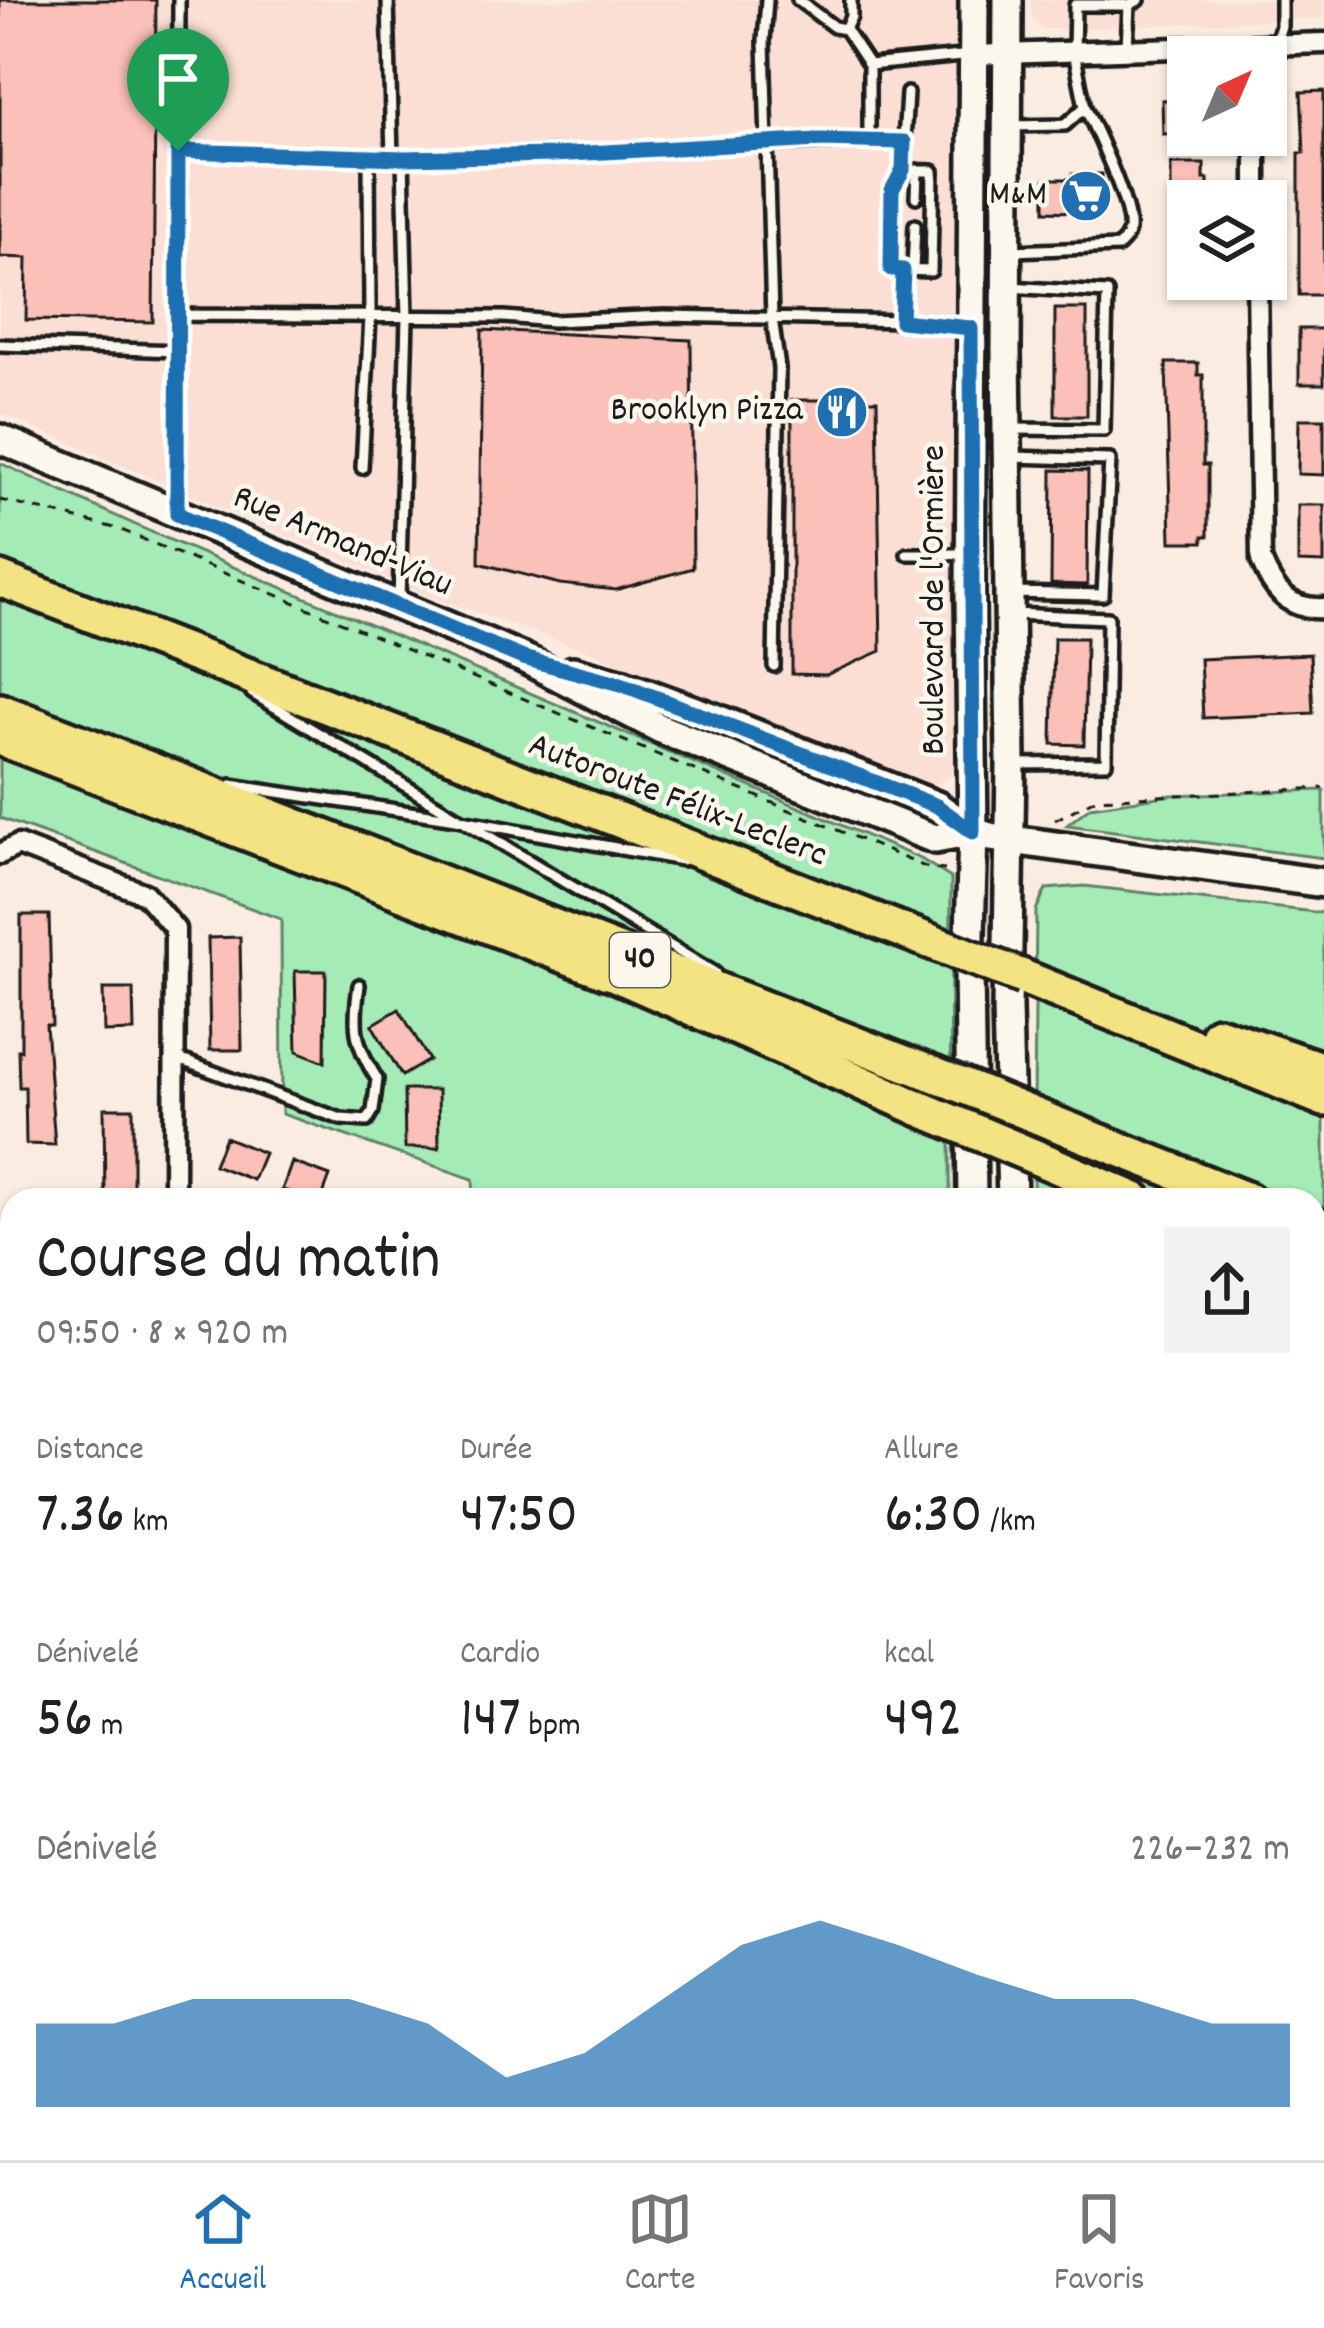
<!DOCTYPE html>
<html lang="fr">
<meta charset="utf-8">
<style>
body{margin:0;font-family:Dekko,sans-serif;background:#f2f2f2;color:#202124;height:100vh;display:flex;flex-direction:column;font-size:45px;white-space:nowrap}
*{box-sizing:border-box;margin:0}
p{font-size:39px;color:#757577}
.icon{flex:none;width:66px;height:66px;fill:none;stroke:currentColor;stroke-width:2;stroke-linecap:round;stroke-linejoin:round}
.map{position:relative;flex:1;overflow:hidden}
.panel{position:absolute;left:0px;top:1188px;width:1326px;height:972px;display:flex;flex-direction:column;background:#fff;border-radius:36px 36px 0 0;box-shadow:0 3px 9px #0004}
.panel>*{flex:none}
.needle{width:78px;rotate:44deg}
.fabs{position:absolute;left:1167px;top:36px;display:grid;gap:24px}
.fabs a{display:grid;place-items:center;width:120px;height:120px;border-radius:0px;background:#fff;box-shadow:0 3px 9px #0004;font-size:60px}
.pin{position:absolute;display:grid;place-items:center;width:102px;height:102px;color:#fff;margin:-123px -51px;border-radius:50% 50% 50% 0;rotate:-45deg;box-shadow:0 0 12px #0007}
.pin .icon{rotate:45deg}
.round{display:grid;place-items:center;flex:none;width:126px;height:126px;border-radius:0px;background:#f2f2f2}
.head{display:flex;align-items:center;justify-content:space-between;height:204px;padding:0 36px}
h1{font-size:66px;font-weight:600;line-height:90px}
.stats{display:grid;grid-template-columns:repeat(3,1fr);gap:18px;height:204px;padding:12px 36px}
.stats div{display:grid;align-content:center}
.stats b{font-size:60px;font-weight:600}
.stats small{font-size:33px;font-weight:400}
.stats p{font-size:33px}
.chart{height:336px;padding:24px 36px}
.chart p{display:flex;justify-content:space-between}
.chart svg{width:100%;height:216px;margin-top:12px;fill:#1f6fb2;opacity:.7}
.dock{display:flex;justify-content:space-around;align-items:center;height:168px;border-top:3px solid #e0e0e0;background:#fff;font-size:33px;color:#757577}
.dock a{display:grid;justify-items:center;gap:6px}
.dock .selected{color:#1f6fb2}
.map>svg:first-child{display:block}
</style>
<div class="map">
<svg width="1324" height="2160" viewBox="0 0 1324 2160">
<rect width="100%" height="100%" fill="#fbece1"/>
<filter id="ink" filterUnits="userSpaceOnUse"><feTurbulence type="fractalNoise" baseFrequency=".00833" numOctaves="2"/><feDisplacementMap in="SourceGraphic" scale="24" xChannelSelector="R" yChannelSelector="G"/><feConvolveMatrix kernelMatrix="1 2 1 2 8 2 1 2 1" color-interpolation-filters="sRGB"/></filter>
<g filter="url(#ink)">
<path fill="#fbdfd4" d="M 0,0 L 958,0 L 956,767 L 952,775 L 935,786 L 921,784 L 918,788 L 594,653 L 426,595 L 0,413 Z
M 1031,0 L 1324,0 L 1324,18 L 1043,30 L 1032,19 Z"/>
<path fill="#a5ebb6" stroke="#608469" stroke-width="3" d="M 0,463 L 151,532 L 921,859 L 951,878 L 950,1200 L 474,1200 L 473,1179 L 282,1114 L 281,919 L 0,818 Z
M 1324,790 L 1324,858 L 1067,825 L 1090,807 L 1172,795 Z
M 1084,886 L 1324,913 L 1324,1452 L 1314,1448 L 1314,1200 L 1033,1200 L 1036,910 L 1046,889 Z"/>
<path fill="#fbc0b7" stroke="#1c1c1c" stroke-width="3" d="M 0,0 L 156,0 L 153,322 L 26,320 L 27,258 L 0,257 Z
M 1324,91 L 1324,295 L 1299,295 L 1299,153 L 1304,153 L 1301,92 Z
M 1188,99 L 1188,133 L 1163,134 L 1162,100 Z
M 1171,164 L 1204,164 L 1204,179 L 1208,179 L 1208,201 L 1188,201 L 1188,254 L 1171,254 Z
M 1073,174 L 1102,174 L 1102,213 L 1045,211 L 1045,179 L 1073,179 Z
M 1055,309 L 1087,309 L 1087,416 L 1055,416 Z
M 1299,329 L 1324,329 L 1324,384 L 1299,384 Z
M 482,330 L 691,340 L 693,568 L 616,590 L 560,584 L 479,563 Z
M 1166,363 L 1198,363 L 1198,375 L 1203,375 L 1203,465 L 1208,465 L 1208,536 L 1203,536 L 1203,542 L 1171,542 Z
M 792,400 L 877,400 L 881,651 L 826,675 L 792,674 Z
M 1299,419 L 1324,419 L 1324,475 L 1298,474 Z
M 1052,470 L 1088,471 L 1087,585 L 1051,584 Z
M 1298,505 L 1324,505 L 1324,563 L 1298,562 Z
M 1054,638 L 1086,638 L 1084,745 L 1052,744 Z
M 1310,654 L 1313,713 L 1203,718 L 1200,659 Z
M 21,915 L 49,915 L 52,1025 L 46,1025 L 55,1145 L 26,1144 L 25,1087 L 19,1087 L 18,1050 L 21,1050 Z
M 240,937 L 242,1050 L 210,1050 L 208,938 Z
M 295,971 L 326,971 L 325,1062 L 297,1051 Z
M 103,989 L 133,989 L 134,1031 L 104,1032 Z
M 399,1009 L 429,1060 L 402,1076 L 372,1025 Z
M 404,1090 L 438,1090 L 439,1148 L 405,1148 Z
M 104,1108 L 133,1108 L 133,1200 L 105,1200 Z
M 225,1137 L 264,1153 L 253,1180 L 214,1165 Z
M 292,1162 L 330,1176 L 321,1200 L 282,1190 Z"/>
<g fill="none" stroke-linecap="round" stroke-linejoin="round">
<g stroke="#1c1c1c" stroke-width="18">
<path id="lane" d="M 388,0 L 392,158
M 767,0 L 764,41 L 772,318 L 779,368 L 774,666
M 845,29 L 851,17 L 851,0
M 1275,45 L 1281,26 L 1281,0
M 1127,47 L 1129,5
M 869,65 L 972,55
M 1009,126 L 1065,125 L 1085,107 L 1074,52 L 1075,5 L 1129,5 L 1139,0
M 869,141 L 904,142 L 907,93
M 178,151 L 403,158 L 869,141 L 869,65 L 845,29 L 834,27 L 798,0
M 903,170 L 892,190 L 891,269 L 903,270
M 916,197 L 917,170
M 1012,251 L 1118,247 C 1124,241 1127,239 1129,230 C 1132,205 1096,132 1085,107
M 913,270 L 915,225
M 1009,287 L 1107,293 L 1104,430 L 1013,429
M 178,315 L 504,317 L 553,321 L 664,316 L 905,321 L 966,327
M 901,321 L 903,270 L 931,271 L 933,171 L 903,170 L 904,142
M 0,345 L 178,351
M 362,468 L 370,317 L 369,158
M 177,511 L 179,0
M 907,554 L 968,554
M 1011,593 L 1103,595 L 1110,460 L 1013,457
M 399,602 L 407,318 L 403,158
M 1012,614 L 1108,618 L 1106,763 L 1017,764
M 252,693 L 715,973
M 231,785 L 456,819 L 682,860
M 176,1058 L 341,1119 L 367,1121 L 373,1111 L 377,1079 C 354,1043 353,1026 359,985"/>
</g>
<g stroke="#1c1c1c" stroke-width="27">
<path id="street" d="M 973,55 L 1324,43
M 1256,135 L 1256,201
M 1257,279 L 1261,560 C 1273,591 1289,610 1324,608
M 0,854 L 18,845 L 145,894 L 175,929 L 174,1200
M 0,2071 L 12,2071
M 406,2148 L 407,2160
M 720,2160 L 720,2148
M 1232,2160 L 1234,2148"/>
</g>
<g stroke="#1c1c1c" stroke-width="36">
<path id="secondary" d="M 1008,0 L 1006,349 L 1011,764 L 1007,1008 L 1012,1200
M 0,439 L 523,658 L 661,729 L 935,839 L 973,832
M 573,671 L 621,684 L 717,719 L 937,806 L 973,832 L 990,837 L 1324,883
M 972,1200 L 969,969 L 973,832 L 970,597 L 974,0
M 1314,1464 L 1324,1468
M 990,2148 L 990,2160"/>
</g>
<g stroke="#1c1c1c" stroke-width="42">
<path id="highway" d="M 0,579 L 919,937
M 0,711 L 933,1074
M 0,738 L 608,972
M 592,964 L 921,1109
M 1023,977 L 1324,1099
M 1218,1034 L 1324,1070
M 1046,1120 L 1248,1200
M 1045,1161 L 1135,1200
M 1314,1225 L 1324,1229
M 1314,1280 L 1324,1284"/>
</g>
<path stroke="#1c1c1c" stroke-width="3" stroke-dasharray="9 9" stroke-linecap="butt" d="M 0,500 L 119,529 L 928,868 L 945,870
M 1055,820 L 1095,799 L 1324,788"/>
<use href="#lane" stroke="#fbf7ec" stroke-width="9"/>
<use href="#street" stroke="#fbf7ec" stroke-width="18"/>
<use href="#secondary" stroke="#fbf7ec" stroke-width="27"/>
<use href="#highway" stroke="#f4e382" stroke-width="33"/>
<g stroke="#1c1c1c" stroke-width="42" stroke-linecap="butt">
<path id="highway-bridge" d="M 919,937 L 1023,977
M 933,1074 L 1046,1120
M 921,1109 L 1045,1161"/>
</g>
<use href="#highway-bridge" stroke="#f4e382" stroke-width="33"/>
</g>
</g>
<g fill="none" stroke-linecap="round" stroke-linejoin="round" filter="url(#ink)">
<g stroke="#fff" stroke-width="24">
<path id="route" d="M 818,140 L 904,142 L 903,170 L 892,190 L 891,269 L 903,270 L 901,321 L 971,328 L 973,832 L 937,806 L 621,684 L 523,658 L 177,514 L 178,151 L 404,158 L 553,155 Z"/>
</g>
<use href="#route" stroke="#1f6fb2" stroke-width="15"/>
</g>
<defs>
<g id="supermarket-disc" transform="scale(2.7)"><circle r="9.5" fill="#1f6fb2" stroke="#fbf7ec"/><path d="M-6-5.5h2.5l.6 2H6L4.5 2H-2.5L-4.4-4H-6ZM-1.5 3.2a1.3 1.3 0 1 0 .1 0ZM3 3.2a1.3 1.3 0 1 0 .1 0Z" fill="#fff"/></g>
<g id="restaurant-disc" transform="scale(2.7)"><circle r="9.5" fill="#1f6fb2" stroke="#fbf7ec"/><path d="M-5-6h1v4h1v-4h1v4h1v-4h1v5L-1.5 .5V6h-2V.5L-5-1ZM5-6V6H3V1.5H1.5Q1.5-4 5-6Z" fill="#fff"/></g>
</defs>
<g fill-rule="evenodd">
<use href="#supermarket-disc" x="1086" y="196"/>
<use href="#restaurant-disc" x="842" y="412"/>
</g>
<g text-anchor="middle" dominant-baseline="central" stroke-width="9" stroke-linejoin="round" paint-order="stroke">
<rect fill="#fbf7ec" stroke="#5f5e5a" stroke-width="3" x="610" y="933" width="60" height="54" rx="9"/>
<g font-size="33" font-weight="bold" fill="#1c1c1c">
<text x="640" y="960">40</text>
</g>
<g font-size="36" fill="#1c1c1c" stroke="#fbf7ec" text-anchor="end">
<text x="1047" y="196">M&amp;M</text>
<text x="803" y="412">Brooklyn Pizza</text>
</g>
<g font-size="36" fill="#1c1c1c" stroke="#fbf7ec">
<text transform="translate(342 543) rotate(23)">Rue Armand-Viau</text>
<text transform="translate(936 600) rotate(-90)">Boulevard de l'Ormière</text>
<text transform="translate(677 802) rotate(21)">Autoroute Félix-Leclerc</text>
</g>
</g>
</svg>
<div class="fabs">
<a><svg class="needle" viewBox="-14 -14 28 28"><path d="M0-13l5 13h-10z" fill="#e53935"/><path d="M0 13l5-13h-10z" fill="#757577"/></svg></a>
<a><svg class="icon" aria-label="layers" viewBox="0 0 24 24"><path d="M12 4l9 5-9 5-9-5zM3 14l9 5 9-5"/></svg></a>
</div>
<div class="pin" style="left:178px;top:151px;background:#1e9e55"><svg class="icon" aria-label="arrive" viewBox="0 0 24 24"><path d="M6 21V4h12l-3 4 3 4H6"/></svg></div>
<section class="panel">
<div class="head"><div><h1>Course du matin</h1><p>09:50 · 8 × 920 m</p></div><a class="round"><svg class="icon" aria-label="share" viewBox="0 0 24 24"><path d="M12 15V3M7 8l5-5 5 5M5 13v7h14v-7"/></svg></a></div>
<div class="stats">
<div><p>Distance</p><b>7.36<small> km</small></b></div>
<div><p>Durée</p><b>47:50</b></div>
<div><p>Allure</p><b>6:30<small> /km</small></b></div>
</div>
<div class="stats">
<div><p>Dénivelé</p><b>56<small> m</small></b></div>
<div><p>Cardio</p><b>147<small> bpm</small></b></div>
<div><p>kcal</p><b>492</b></div>
</div>
<div class="chart"><p><span>Dénivelé</span>226–232 m</p>
<svg viewBox="0 0 160 44" preserveAspectRatio="none"><path d="M0 44V27L10 27L20 22L30 22L40 22L50 27L60 38L70 33L80 22L90 11L100 6L110 11L120 17L130 22L140 22L150 27L160 27V44z"/></svg>
</div>
</section>
</div>
<nav class="dock">
<a class="selected"><svg class="icon" aria-label="home" viewBox="0 0 24 24"><path d="M3 11l9-7 9 7M6 9v11h12V9"/></svg>Accueil</a>
<a><svg class="icon" aria-label="map" viewBox="0 0 24 24"><path d="M3 6l6-2 6 2 6-2v14l-6 2-6-2-6 2zM9 4v14M15 6v14"/></svg>Carte</a>
<a><svg class="icon" aria-label="saved" viewBox="0 0 24 24"><path d="M7 4h10v16l-5-4-5 4z"/></svg>Favoris</a>
</nav>
